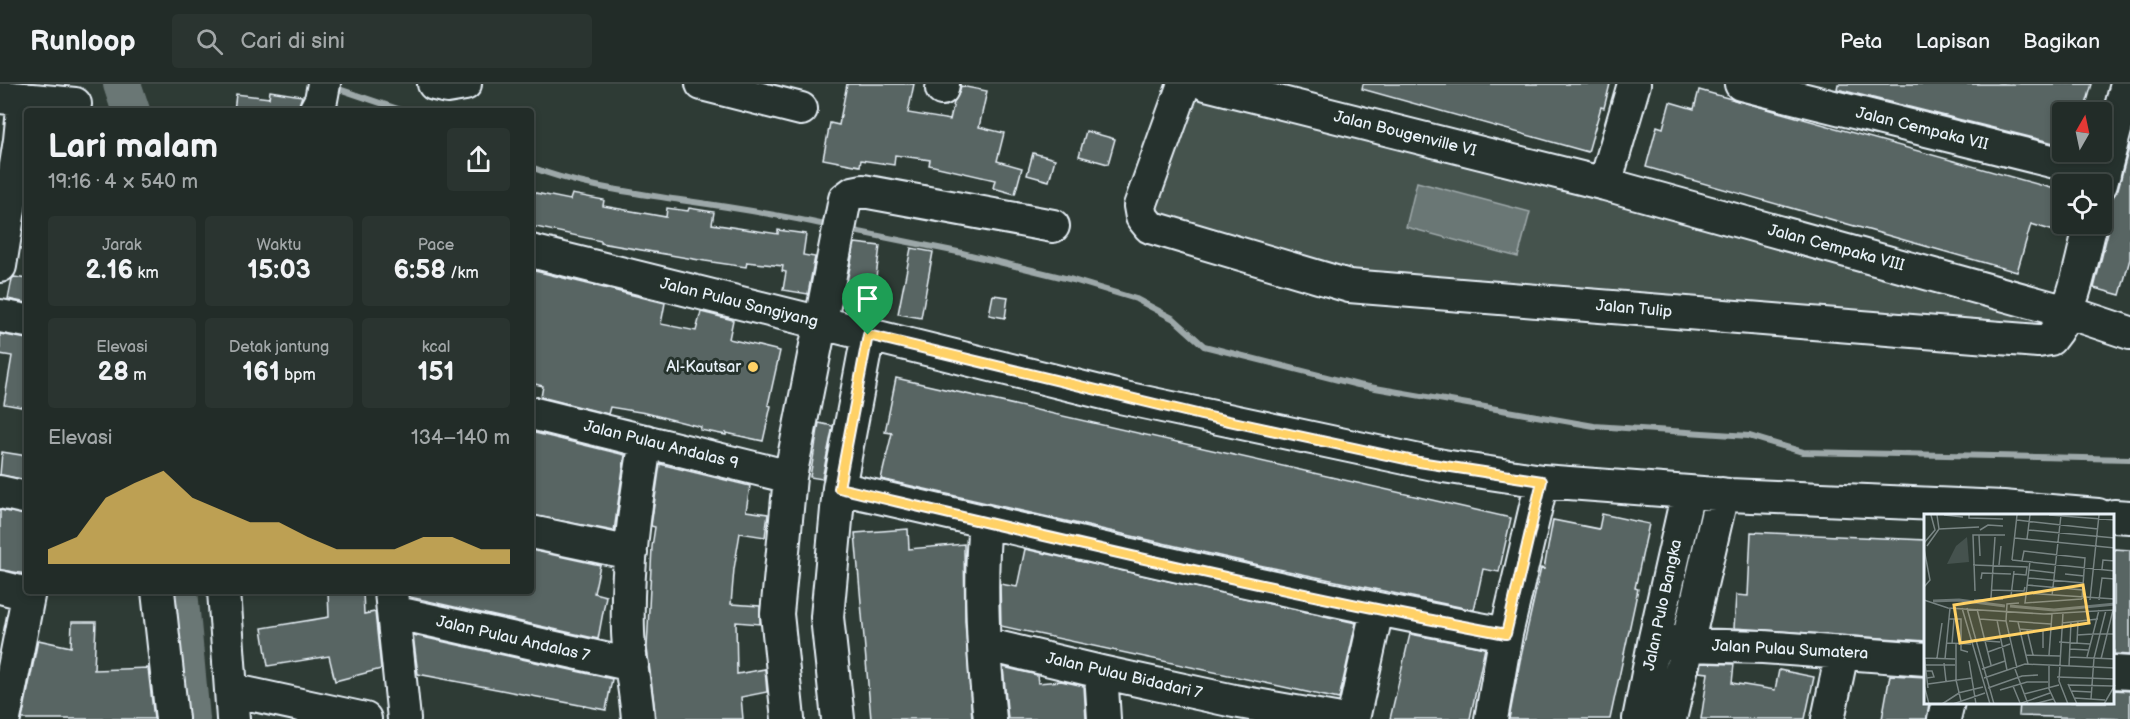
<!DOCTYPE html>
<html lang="id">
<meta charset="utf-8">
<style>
body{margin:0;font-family:"Balsamiq Sans",sans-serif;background:#2a3430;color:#f1f3f6;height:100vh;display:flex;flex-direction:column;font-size:22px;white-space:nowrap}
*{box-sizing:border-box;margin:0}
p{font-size:20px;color:#a2a7a8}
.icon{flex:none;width:33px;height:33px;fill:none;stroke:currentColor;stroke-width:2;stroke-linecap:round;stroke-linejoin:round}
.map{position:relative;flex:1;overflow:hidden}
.details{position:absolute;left:24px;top:24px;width:510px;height:486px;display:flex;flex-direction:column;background:#222c28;border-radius:6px;box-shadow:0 3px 9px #0003,0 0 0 2px #3f4845}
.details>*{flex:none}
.needle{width:39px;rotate:9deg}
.buttons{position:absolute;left:2052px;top:18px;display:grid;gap:12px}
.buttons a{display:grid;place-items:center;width:60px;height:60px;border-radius:6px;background:#222c28;box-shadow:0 3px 9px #0003,0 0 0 2px #3f4845;font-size:30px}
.pin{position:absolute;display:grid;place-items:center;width:51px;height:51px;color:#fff;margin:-62px -26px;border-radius:50% 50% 50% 0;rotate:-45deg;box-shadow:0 0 6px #0007}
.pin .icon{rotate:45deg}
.round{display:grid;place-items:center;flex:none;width:63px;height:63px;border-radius:6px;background:#2a3430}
.overview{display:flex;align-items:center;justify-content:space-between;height:102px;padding:0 24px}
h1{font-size:33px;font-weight:700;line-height:45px}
.metrics{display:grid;grid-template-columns:repeat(3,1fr);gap:9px;height:102px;padding:6px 24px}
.metrics div{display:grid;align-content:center;border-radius:6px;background:#2a3430;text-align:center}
.metrics b{font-size:26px;font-weight:700}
.metrics small{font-size:16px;font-weight:400}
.metrics p{font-size:16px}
.chart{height:168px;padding:12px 24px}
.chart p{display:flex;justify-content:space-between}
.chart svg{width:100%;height:108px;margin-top:6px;fill:#ffd166;opacity:.7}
header{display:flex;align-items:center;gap:36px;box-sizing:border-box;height:84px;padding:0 30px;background:#222c28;border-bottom:2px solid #3f4845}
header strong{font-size:28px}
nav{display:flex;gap:33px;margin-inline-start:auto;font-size:21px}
.search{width:420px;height:54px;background:#2a3430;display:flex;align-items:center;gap:15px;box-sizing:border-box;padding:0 21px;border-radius:6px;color:#a2a7a8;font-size:22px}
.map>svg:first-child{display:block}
</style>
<header>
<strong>Runloop</strong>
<div class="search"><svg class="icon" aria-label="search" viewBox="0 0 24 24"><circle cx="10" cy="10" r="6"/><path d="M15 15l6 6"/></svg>Cari di sini</div>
<nav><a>Peta</a><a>Lapisan</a><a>Bagikan</a></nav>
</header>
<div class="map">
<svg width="2130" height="635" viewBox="0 0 2130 635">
<rect width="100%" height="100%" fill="#2e3b35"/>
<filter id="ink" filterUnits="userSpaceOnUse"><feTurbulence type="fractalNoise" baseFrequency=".0167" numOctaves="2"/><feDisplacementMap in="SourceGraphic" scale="12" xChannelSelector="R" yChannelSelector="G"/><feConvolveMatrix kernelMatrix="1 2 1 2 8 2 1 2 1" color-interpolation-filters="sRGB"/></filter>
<g filter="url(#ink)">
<path fill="#45524e" stroke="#96a2a3" stroke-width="1.5" d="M 1187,8 L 2052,233 L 2047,250 L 1298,181 L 1147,145 Z"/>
<path fill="#6b7775" stroke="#9da8a9" stroke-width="1.5" d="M 1417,98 L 1530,128 L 1518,173 L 1406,143 Z"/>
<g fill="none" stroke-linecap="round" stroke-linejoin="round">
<path stroke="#9da8a9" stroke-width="6" d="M 333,3 L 404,27
M 531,83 C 579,102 629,108 680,116 C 730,123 780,131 830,142
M 849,146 L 958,168 L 1073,196 L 1136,215 L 1174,235 L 1204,262 L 1358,301 L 1594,342 L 1749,352 L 1803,368 L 2130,375"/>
<path stroke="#6b7775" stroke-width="38" d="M 122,0 L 131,27
M 179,507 L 191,635"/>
</g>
<path fill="#596563" stroke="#e8f1f8" stroke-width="1.5" d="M 847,0 L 914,0 L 908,29 L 950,36 L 954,18 L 959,9 L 961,2 L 987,7 L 979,43 L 1004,49 L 997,77 L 1022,84 L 1015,110 L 993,104 L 995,96 L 929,81 L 930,76 L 895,71 L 894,81 L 861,76 L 860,82 L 823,75 L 830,39 L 839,41 Z
M 1363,0 L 1610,0 L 1604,24 L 1601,23 L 1588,68 L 1362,5 Z
M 1838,0 L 2092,0 L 2084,28 L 2062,28 L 2062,61 L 1837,5 Z
M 1699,6 L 2062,107 L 2062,117 L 2054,147 L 2031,140 L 2017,188 L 1646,83 L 1657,42 L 1663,44 L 1670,18 L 1694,25 Z
M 270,7 L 302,12 L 297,27 L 234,27 L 236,10 L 269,14 Z
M 1086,47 L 1115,55 L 1108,80 L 1079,72 Z
M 2130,60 L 2130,175 L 2120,211 L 2094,204 L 2109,144 L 2108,135 L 2102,126 L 2102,117 L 2113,113 L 2118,105 Z
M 1033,69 L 1055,75 L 1049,97 L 1027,91 Z
M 531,108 L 570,116 L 572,110 L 604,116 L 603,122 L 666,133 L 667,124 L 688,127 L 689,124 L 714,128 L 712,140 L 778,150 L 778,146 L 806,150 L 803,171 L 815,173 L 808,210 L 783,206 L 786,188 L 782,187 L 783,182 L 747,178 L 746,183 L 705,177 L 601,159 L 601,157 L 531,142 Z
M 855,159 L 880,162 L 872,224 L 842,221 Z
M 911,164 L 933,168 L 921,234 L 898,230 Z
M 531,186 L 665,219 L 661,240 L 696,247 L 701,228 L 733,236 L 729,255 L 780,267 L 768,321 L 771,322 L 763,357 L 726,349 L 726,351 L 700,346 L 701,343 L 646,329 L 610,323 L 608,330 L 541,313 L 543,302 L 531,299 Z
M 14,193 L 27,195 L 27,219 L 8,215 L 12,195 Z
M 993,211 L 1008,213 L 1005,234 L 989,231 Z
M 0,250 L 27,255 L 27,324 L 4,320 L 12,272 L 0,270 Z
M 896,294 L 1511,434 L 1499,488 L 1483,485 L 1474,526 L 1259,481 L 881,395 L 892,349 L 885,348 Z
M 819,339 L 833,342 L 822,395 L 810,393 Z
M 531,348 L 625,371 L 614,447 L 531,431 Z
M 2,368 L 27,372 L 27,396 L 0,391 Z
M 660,380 L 750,402 L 746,427 L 768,430 L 765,453 L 740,449 L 734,485 L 731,520 L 760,522 L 760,540 L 736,538 L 737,590 L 765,585 L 767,608 L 741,613 L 743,635 L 656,635 L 647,564 L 652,463 L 655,443 L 651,442 Z
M 0,426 L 27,431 L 27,490 L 0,486 Z
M 1602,430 L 1649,440 L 1635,504 L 1638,505 L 1610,635 L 1509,635 L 1520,577 L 1541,484 L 1544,485 L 1553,436 L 1599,445 Z
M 908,445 L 909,465 L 964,460 L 965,537 L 972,635 L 871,635 L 855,449 Z
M 1751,448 L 1926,456 L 1926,557 L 1734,544 L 1736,511 L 1748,512 Z
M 1025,465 L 1356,539 L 1339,615 L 1001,542 L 1000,500 L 1017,503 Z
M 2114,465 L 2130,466 L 2130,571 L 2114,570 Z
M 531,466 L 600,481 L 594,509 L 606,512 L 598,555 L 410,513 L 409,507 L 531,507 Z
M 328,507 L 363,507 L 364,530 L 375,528 L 381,585 L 335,597 L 329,572 L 268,582 L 262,544 L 329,533 Z
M 72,538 L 96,538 L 94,586 L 148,584 L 154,635 L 22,635 L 38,556 L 71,563 Z
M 1410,550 L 1485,564 L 1470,635 L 1390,635 Z
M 413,551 L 612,595 L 606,626 L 418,590 Z
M 1701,579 L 1734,580 L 1732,599 L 1775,606 L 1779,586 L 1814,593 L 1805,635 L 1701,635 L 1708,589 L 1699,588 Z
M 1003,583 L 1037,591 L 1038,599 L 1061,597 L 1084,602 L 1086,635 L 1008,635 Z
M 1890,591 L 1926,593 L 1926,618 L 1929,618 L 1927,635 L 1882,635 Z
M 2114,606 L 2130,607 L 2130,635 L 2019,632 L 2020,618 L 2114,618 Z"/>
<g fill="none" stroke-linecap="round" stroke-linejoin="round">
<g stroke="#e8f1f8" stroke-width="36">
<path id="minor" d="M 434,0 L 447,3 L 465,0
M 702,0 L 801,25
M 1184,0 L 1140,122 L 1142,133 L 1150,143 L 1349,202 L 2038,257 L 2050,255 C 2075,226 2081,176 2091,140
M 1206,0 L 1605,100 L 2067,228 L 2130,249
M 1741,0 L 2104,90
M 942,5 L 943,0
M 0,13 L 75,20
M 315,27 L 321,16 L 324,0
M 1605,100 L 1634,0
M 2101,100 L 2127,0
M 531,167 L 1120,313 L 1443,382 L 1542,397 L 1729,411 L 2003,423 L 2098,431
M 0,182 L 20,56 L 24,15
M 0,232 L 27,237
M 531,329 L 790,393
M 839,404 C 1061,454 1282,509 1506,550
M 0,408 L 27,414
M 2114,432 L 2130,433
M 985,437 C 979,503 983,569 990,635
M 531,448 L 631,469
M 0,503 L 28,510
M 158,507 L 172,635
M 224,507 L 233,635
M 391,508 L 404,635
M 393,528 L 632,581
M 1655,554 L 1687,561 L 1763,563 L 1926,575
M 984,560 L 1101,588 L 1234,617 L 1335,635
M 1101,588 L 1104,635
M 2114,588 L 2130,589
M 231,606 L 365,635
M 4,635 L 29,507
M 638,635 C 636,606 629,577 628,548 C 626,485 635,420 646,357
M 788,635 L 777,530 L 790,393 L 845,115 L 853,109 L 863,107 L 1053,142
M 838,635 L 827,533 L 839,404 L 868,251
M 1353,635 L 1377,526
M 1491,635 L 1506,550 L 1542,397
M 1639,635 L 1655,554 L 1688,408
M 1670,635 L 1722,410
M 1828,635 L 1842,569
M 1944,635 L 1948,618"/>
</g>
<use href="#minor" stroke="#26332d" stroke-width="32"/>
</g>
</g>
<g fill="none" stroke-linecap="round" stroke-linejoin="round" filter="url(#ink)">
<g stroke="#fff" stroke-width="12">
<path id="route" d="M 868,251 L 1201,331 L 1419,378 L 1542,397 L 1506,550 C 1282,509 1061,456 839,404 Z"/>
</g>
<use href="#route" stroke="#ffd166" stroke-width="8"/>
</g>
<circle fill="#ffd166" stroke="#26332d" stroke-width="2" cx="753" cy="283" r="6"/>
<g text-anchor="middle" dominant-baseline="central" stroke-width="6" stroke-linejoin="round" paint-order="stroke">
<g font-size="16" fill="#e8f1f8" stroke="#26332d">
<text transform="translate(1922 45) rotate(14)">Jalan Cempaka VII</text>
<text transform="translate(1405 50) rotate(14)">Jalan Bougenville VI</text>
<text transform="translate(1836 164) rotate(15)">Jalan Cempaka VIII</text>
<text transform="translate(739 219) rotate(14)">Jalan Pulau Sangiyang</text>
<text transform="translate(1634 225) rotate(5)">Jalan Tulip</text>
<text transform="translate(661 361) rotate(14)">Jalan Pulau Andalas 9</text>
<text transform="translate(1663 521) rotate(-78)">Jalan Pulo Bangka</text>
<text transform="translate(513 555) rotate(13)">Jalan Pulau Andalas 7</text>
<text transform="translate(1790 566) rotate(3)">Jalan Pulau Sumatera</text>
<text transform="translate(1124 592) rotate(13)">Jalan Pulau Bidadari 7</text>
</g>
<g font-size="16" fill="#e8f1f8" stroke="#26332d" text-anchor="end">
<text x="741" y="283">Al-Kautsar</text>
</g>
</g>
<g transform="translate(1924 430)">
<rect width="190" height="190" fill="#2e3b35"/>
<path d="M 43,23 L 45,48 L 23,50 L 32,32 Z" fill="#45524e"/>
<path fill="none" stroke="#6b7775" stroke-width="3" d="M 9,87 L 35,86 L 81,92M 86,92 L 130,96 L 191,90"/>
<path fill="none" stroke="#788483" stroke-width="1.5" d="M 20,1 L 39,3M 45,1 L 45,4 L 79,5M 125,1 L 191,6M 93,6 L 174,15M 15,15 L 55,13M 56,16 L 64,11 L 79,12M 104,16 L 191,24M 55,21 L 56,42M 91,24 L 191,34M 103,25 L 106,1M 0,29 L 11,16 L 7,1M 3,32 L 15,15 L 13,1M 0,35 L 6,66 L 0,73M 88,46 L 191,57M 88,46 L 93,1M 98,47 L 100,37 L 161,44 L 158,85M 106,47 L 101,89 L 158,85M 49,51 L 103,53 L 102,61 L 90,60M 75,51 L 77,32M 178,55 L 179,46 L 191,47M 105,56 L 131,59M 141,60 L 160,62M 104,64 L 159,69M 57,65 L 58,59 L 87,60M 103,71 L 159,76M 67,76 L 100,77 L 101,73M 51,77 L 49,21 L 81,21M 102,79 L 191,85M 87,82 L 90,57M 128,82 L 137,1M 67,84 L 71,23M 0,86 L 24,94 L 120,100 L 189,96 L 177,145M 50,86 L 79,85M 166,86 L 175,1M 175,86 L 178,64 L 191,65M 38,94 L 66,190M 43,94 L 70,190M 53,95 L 67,151M 139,99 L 135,167 L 144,190M 25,105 L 37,105 L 37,136 L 44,138M 56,105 L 82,107M 73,106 L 83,156M 85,107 L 127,110M 94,108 L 104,150M 138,109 L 174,105M 95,115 L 119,117 L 119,134M 103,116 L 109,141M 153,121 L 169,120 L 175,96M 50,126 L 76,128M 135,128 L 166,130M 23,129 L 47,130M 153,129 L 154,107M 28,130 L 30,105M 32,130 L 32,166 L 37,187M 146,135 L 164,136M 64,138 L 86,130M 0,141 L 4,174M 102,141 L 136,142M 125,141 L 128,100M 145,143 L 191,145M 163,143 L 169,120 L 191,120M 0,144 L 31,145M 13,144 L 18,109M 21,145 L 26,94M 45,147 L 52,190M 20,149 L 22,167M 1,151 L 31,151M 125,151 L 125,175 L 132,190M 145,152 L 147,108M 93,154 L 82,107 L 83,90 L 95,89M 58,155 L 81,147M 91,155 L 104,190M 2,157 L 8,157 L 10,163 L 3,164M 133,163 L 191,165M 60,164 L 101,150 L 191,154M 4,170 L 48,164M 144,170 L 153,190M 0,171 L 5,190M 145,171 L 189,172M 89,172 L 96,189M 64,174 L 98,162 L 114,161M 76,176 L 103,168 L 124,168M 148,177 L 167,178M 34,179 L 59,173M 100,180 L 135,171M 151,184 L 181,186M 167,185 L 170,144 L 182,96M 18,190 L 35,179M 29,190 L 61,179M 95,190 L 126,179M 110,190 L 129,185M 180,190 L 191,171"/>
<path fill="#ffd166" fill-opacity="0.15" stroke="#ffd166" stroke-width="3" d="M 159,71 L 165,109 L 36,129 L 30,91 Z"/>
<rect width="190" height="190" fill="none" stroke="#e8f1f8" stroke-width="3"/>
</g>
</svg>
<div class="buttons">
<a><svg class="needle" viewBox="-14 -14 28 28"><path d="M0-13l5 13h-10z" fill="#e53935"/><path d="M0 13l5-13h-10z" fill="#a2a7a8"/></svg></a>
<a><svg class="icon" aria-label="locate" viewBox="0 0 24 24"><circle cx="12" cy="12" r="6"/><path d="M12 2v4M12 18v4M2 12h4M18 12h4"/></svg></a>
</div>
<div class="pin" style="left:868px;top:251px;background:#1e9e55"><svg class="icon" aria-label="arrive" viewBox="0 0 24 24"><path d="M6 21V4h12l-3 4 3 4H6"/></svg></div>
<section class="details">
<div class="overview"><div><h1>Lari malam</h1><p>19:16 · 4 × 540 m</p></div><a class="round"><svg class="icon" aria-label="share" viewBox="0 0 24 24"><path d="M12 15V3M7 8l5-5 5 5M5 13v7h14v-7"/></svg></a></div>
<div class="metrics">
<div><p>Jarak</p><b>2.16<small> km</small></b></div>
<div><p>Waktu</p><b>15:03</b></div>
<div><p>Pace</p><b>6:58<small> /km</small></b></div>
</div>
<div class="metrics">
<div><p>Elevasi</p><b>28<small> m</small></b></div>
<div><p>Detak jantung</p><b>161<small> bpm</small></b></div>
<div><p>kcal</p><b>151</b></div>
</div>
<div class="chart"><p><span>Elevasi</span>134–140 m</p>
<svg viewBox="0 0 160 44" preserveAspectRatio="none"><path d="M0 44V38L10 33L20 17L30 11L40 6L50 17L60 22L70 27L80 27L90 33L100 38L110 38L120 38L130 33L140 33L150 38L160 38V44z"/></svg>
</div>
</section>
</div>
